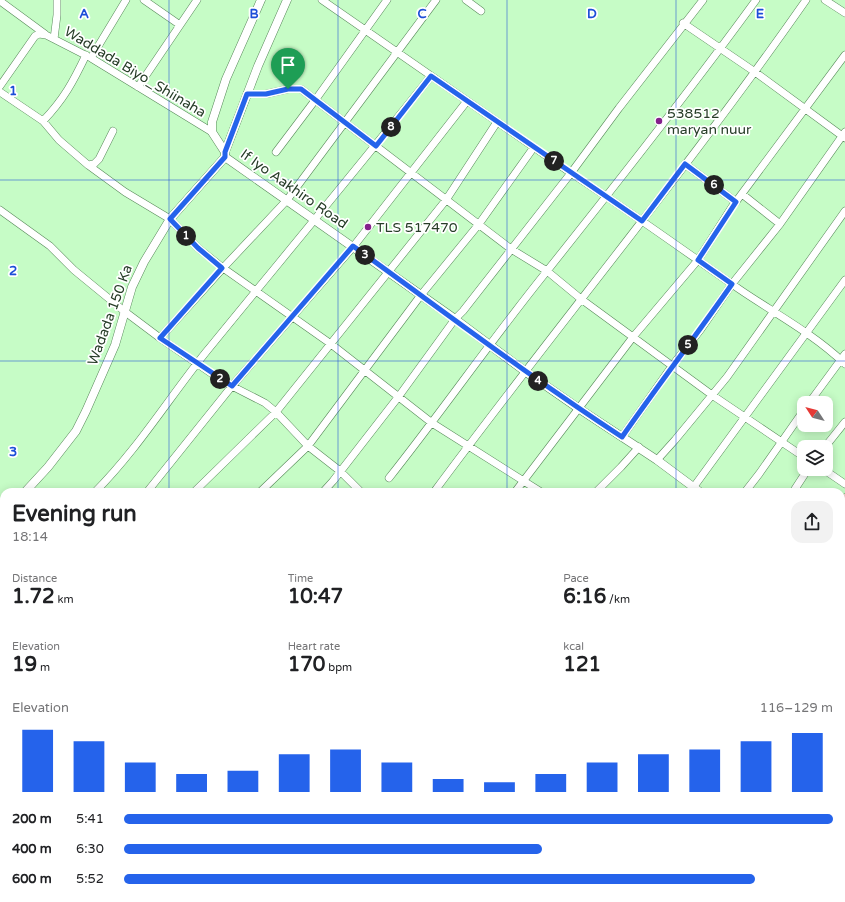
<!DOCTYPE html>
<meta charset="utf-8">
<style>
body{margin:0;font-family:"Varela Round",sans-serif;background:#f2f2f2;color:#202124;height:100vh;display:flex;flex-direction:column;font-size:15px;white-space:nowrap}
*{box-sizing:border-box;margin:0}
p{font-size:13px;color:#757577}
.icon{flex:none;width:22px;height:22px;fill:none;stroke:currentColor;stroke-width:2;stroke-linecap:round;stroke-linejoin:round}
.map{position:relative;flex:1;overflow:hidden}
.details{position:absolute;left:0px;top:488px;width:845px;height:414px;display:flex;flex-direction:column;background:#fff;border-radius:12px 12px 0 0;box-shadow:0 2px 10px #0003}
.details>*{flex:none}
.needle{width:26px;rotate:306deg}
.buttons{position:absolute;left:797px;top:396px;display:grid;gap:8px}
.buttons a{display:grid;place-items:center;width:36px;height:36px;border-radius:8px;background:#fff;box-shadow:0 2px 10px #0003;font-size:20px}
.pin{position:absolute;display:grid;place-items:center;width:34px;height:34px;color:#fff;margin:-41px -17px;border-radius:50% 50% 50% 0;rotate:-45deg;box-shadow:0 0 4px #0007}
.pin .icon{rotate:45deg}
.km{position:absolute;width:20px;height:20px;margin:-10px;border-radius:50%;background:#222;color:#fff;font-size:11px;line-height:20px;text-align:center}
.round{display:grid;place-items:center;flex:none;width:42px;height:42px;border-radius:12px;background:#f2f2f2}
.overview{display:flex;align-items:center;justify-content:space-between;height:68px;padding:0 12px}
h1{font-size:22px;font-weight:700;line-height:30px}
.metrics{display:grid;grid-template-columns:repeat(3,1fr);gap:6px;height:68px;padding:4px 12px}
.metrics div{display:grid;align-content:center}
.metrics b{font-size:20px;font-weight:700}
.metrics small{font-size:11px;font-weight:400}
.metrics p{font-size:11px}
.chart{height:112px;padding:8px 12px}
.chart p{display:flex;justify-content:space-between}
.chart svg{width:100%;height:72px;margin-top:4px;stroke:#2563eb;stroke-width:6}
ul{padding:0 12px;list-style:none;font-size:13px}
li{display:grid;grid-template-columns:64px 48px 1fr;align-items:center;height:30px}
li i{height:10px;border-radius:5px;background:#2563eb}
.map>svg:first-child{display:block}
</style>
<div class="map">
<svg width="845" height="902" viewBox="0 0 845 902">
<rect width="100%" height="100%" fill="#c6fcc6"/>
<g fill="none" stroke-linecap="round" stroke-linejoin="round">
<g stroke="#578959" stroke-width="8">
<path id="minor" d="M 144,0 L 180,25
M 322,0 L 571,173 C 628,210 683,250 739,289 C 774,313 814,334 845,364
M 466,0 L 481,11
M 825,0 L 845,13
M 0,1 L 45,34
M 683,23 L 755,72 L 845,138
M 54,39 L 57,15 L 57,0
M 91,58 L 126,0
M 0,86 L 35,36 L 39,34 L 46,35 L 91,58 L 212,132
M 138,87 L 197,0
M 0,92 L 43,121 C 64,99 73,82 86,55
M 247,94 L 266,94 L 288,89 L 301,89 L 511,249 L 547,271 L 581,299 L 712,395 L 804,457
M 43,121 L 59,140 L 88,165 L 94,164 L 99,159 L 113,131
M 276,152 L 316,99 L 387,0
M 685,164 L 736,202
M 88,165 L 125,192 L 170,219 L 198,248 L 223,268 L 331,344 L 432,423 L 541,492
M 742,194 L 780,224
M 0,210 L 50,246 L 74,270 L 124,311 L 160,338 L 224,382 L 265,403 L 276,412 L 308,446 L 340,471 L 361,492
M 160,338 L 223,268 L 287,200 L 436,0
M 809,403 L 845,354
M 622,437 L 672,366 L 701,329 L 732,284 L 780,224 L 845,132
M 825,447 L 845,422
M 657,460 L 675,440 L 727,377 L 845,211
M 823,469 L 845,484
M 389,478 C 443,410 492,339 547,271 C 618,182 689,92 756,0
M 95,492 C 137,450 169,398 206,352 C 281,260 357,169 431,76
M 147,492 L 232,386 L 353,247 L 467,101
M 194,492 L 276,412 L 446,200 L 497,122
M 260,492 L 308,446 L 421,295 L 479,224 L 534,147
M 323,492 L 333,481 L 399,396 L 455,319 L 463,311 L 571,173 L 619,108 L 703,0
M 434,492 C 556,327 688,169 806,0
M 515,492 L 633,337 L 698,260 L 732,207 L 845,55
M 596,492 L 621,467 L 639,447
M 690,492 L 845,280
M 745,492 L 759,474 L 804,410
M 793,492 L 808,469
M 0,555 L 4,558
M 841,635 L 845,630
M 0,691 L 4,688
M 0,701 L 4,704
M 841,708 L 845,703
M 0,775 L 4,771
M 841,783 L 845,777
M 841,823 L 845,826
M 841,851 L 845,846
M 0,890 L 4,886
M 102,898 L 108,902
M 262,898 L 267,902
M 458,898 L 464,902
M 618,898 L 624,902
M 781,898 L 787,902
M 72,902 L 76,898
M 163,902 L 167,898
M 244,902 L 247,898
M 329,902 L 332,898
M 426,902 L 429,898
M 646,902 L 649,898
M 701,902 L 704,898
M 752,902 L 755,898
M 800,902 L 803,898"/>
</g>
<g stroke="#578959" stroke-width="9">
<path id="tertiary" d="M 225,152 L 212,132 L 212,122 L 226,79 L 261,0
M 225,157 L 455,319 L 526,372 L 578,408 L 657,460 L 700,492
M 25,492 L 48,467 L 76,431 L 86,411 L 115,345 L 132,287 L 144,262 L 170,219 L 225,157 L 225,152 L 258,66 L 287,0
M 0,525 L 4,520
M 841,596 L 845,599"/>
</g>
<g stroke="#578959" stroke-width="11">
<path id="secondary" d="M 841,504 L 845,499
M 544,902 L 547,898"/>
</g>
<use href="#minor" stroke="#fff" stroke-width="7"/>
<use href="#tertiary" stroke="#fff" stroke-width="8"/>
<use href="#secondary" stroke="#f2d2d0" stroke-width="10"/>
</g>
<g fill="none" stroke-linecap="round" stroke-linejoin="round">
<g stroke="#fff" stroke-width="8">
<path id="route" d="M 431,76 L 642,221 L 685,164 L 736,202 L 698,260 L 732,284 C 696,336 658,385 622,437 C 530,377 442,310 353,246 L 232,386 L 160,338 L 222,268 L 198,248 L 170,219 L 225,157 L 225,152 L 247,94 L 266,94 L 288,89 L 301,89 L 376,146 Z"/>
</g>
<use href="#route" stroke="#2563eb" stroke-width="5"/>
</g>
<path fill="none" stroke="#1d4ed8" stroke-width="1" stroke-opacity="0.55" d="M 169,0 L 169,492M 338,0 L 338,492M 507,0 L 507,492M 676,0 L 676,492M 0,180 L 845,180M 0,361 L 845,361M 0,541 L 4,541M 841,541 L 845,541M 0,722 L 4,722M 841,722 L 845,722M 169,898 L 169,902M 338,898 L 338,902M 507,898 L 507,902M 676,898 L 676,902"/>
<g fill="#84218b" stroke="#fff" stroke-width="1.5">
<circle cx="659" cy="121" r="4"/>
<circle cx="368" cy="227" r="4"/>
</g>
<g text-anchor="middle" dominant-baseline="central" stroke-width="3.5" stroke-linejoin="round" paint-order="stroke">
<g font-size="14" fill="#273d28" stroke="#fff">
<text transform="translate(135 72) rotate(31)">Waddada Biyo_Shiinaha</text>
<text transform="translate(294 189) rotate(35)">If Iyo Aakhiro Road</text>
<text transform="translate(110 315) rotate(-70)">Wadada 150 Ka</text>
</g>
<g font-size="14" fill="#273d28" stroke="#fff" text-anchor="start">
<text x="667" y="113">538512<tspan x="667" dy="16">maryan nuur</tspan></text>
<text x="376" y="227">TLS 517470</text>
</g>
</g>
<g font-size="13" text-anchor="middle" font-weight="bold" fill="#1d4ed8" stroke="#fff" stroke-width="3.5" stroke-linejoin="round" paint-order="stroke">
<text x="84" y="18">A</text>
<text x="254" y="18">B</text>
<text x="422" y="18">C</text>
<text x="592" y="18">D</text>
<text x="760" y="18">E</text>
<text x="13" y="95">1</text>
<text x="13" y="275">2</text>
<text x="13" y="456">3</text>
</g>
</svg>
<div class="buttons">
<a><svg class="needle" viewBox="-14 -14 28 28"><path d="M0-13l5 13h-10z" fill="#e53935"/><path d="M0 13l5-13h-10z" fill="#757577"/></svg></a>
<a><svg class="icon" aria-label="layers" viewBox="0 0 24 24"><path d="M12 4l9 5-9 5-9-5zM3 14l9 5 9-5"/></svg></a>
</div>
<div class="pin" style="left:288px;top:89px;background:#1e9e55"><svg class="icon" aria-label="arrive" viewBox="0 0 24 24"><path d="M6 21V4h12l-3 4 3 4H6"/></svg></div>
<b class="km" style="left:186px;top:236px">1</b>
<b class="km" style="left:220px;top:379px">2</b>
<b class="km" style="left:365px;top:255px">3</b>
<b class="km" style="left:538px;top:381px">4</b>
<b class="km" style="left:688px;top:345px">5</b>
<b class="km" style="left:714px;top:185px">6</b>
<b class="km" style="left:554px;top:161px">7</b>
<b class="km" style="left:391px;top:127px">8</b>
<section class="details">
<div class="overview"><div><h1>Evening run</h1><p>18:14</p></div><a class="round"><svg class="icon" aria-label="share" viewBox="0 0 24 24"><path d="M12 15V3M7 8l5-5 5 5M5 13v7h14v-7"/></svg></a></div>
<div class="metrics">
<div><p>Distance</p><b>1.72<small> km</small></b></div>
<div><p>Time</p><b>10:47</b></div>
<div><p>Pace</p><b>6:16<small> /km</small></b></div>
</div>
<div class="metrics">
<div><p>Elevation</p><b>19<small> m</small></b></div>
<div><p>Heart rate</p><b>170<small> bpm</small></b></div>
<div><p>kcal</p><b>121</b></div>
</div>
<div class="chart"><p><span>Elevation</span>116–129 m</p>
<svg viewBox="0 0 160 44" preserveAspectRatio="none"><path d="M5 44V6M15 44V13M25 44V26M35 44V33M45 44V31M55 44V21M65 44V18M75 44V26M85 44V36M95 44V38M105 44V33M115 44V26M125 44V21M135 44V18M145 44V13M155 44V8"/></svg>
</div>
<ul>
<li><b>200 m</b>5:41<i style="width:100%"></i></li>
<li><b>400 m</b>6:30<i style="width:59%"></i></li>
<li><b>600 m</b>5:52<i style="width:89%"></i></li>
</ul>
</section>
</div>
